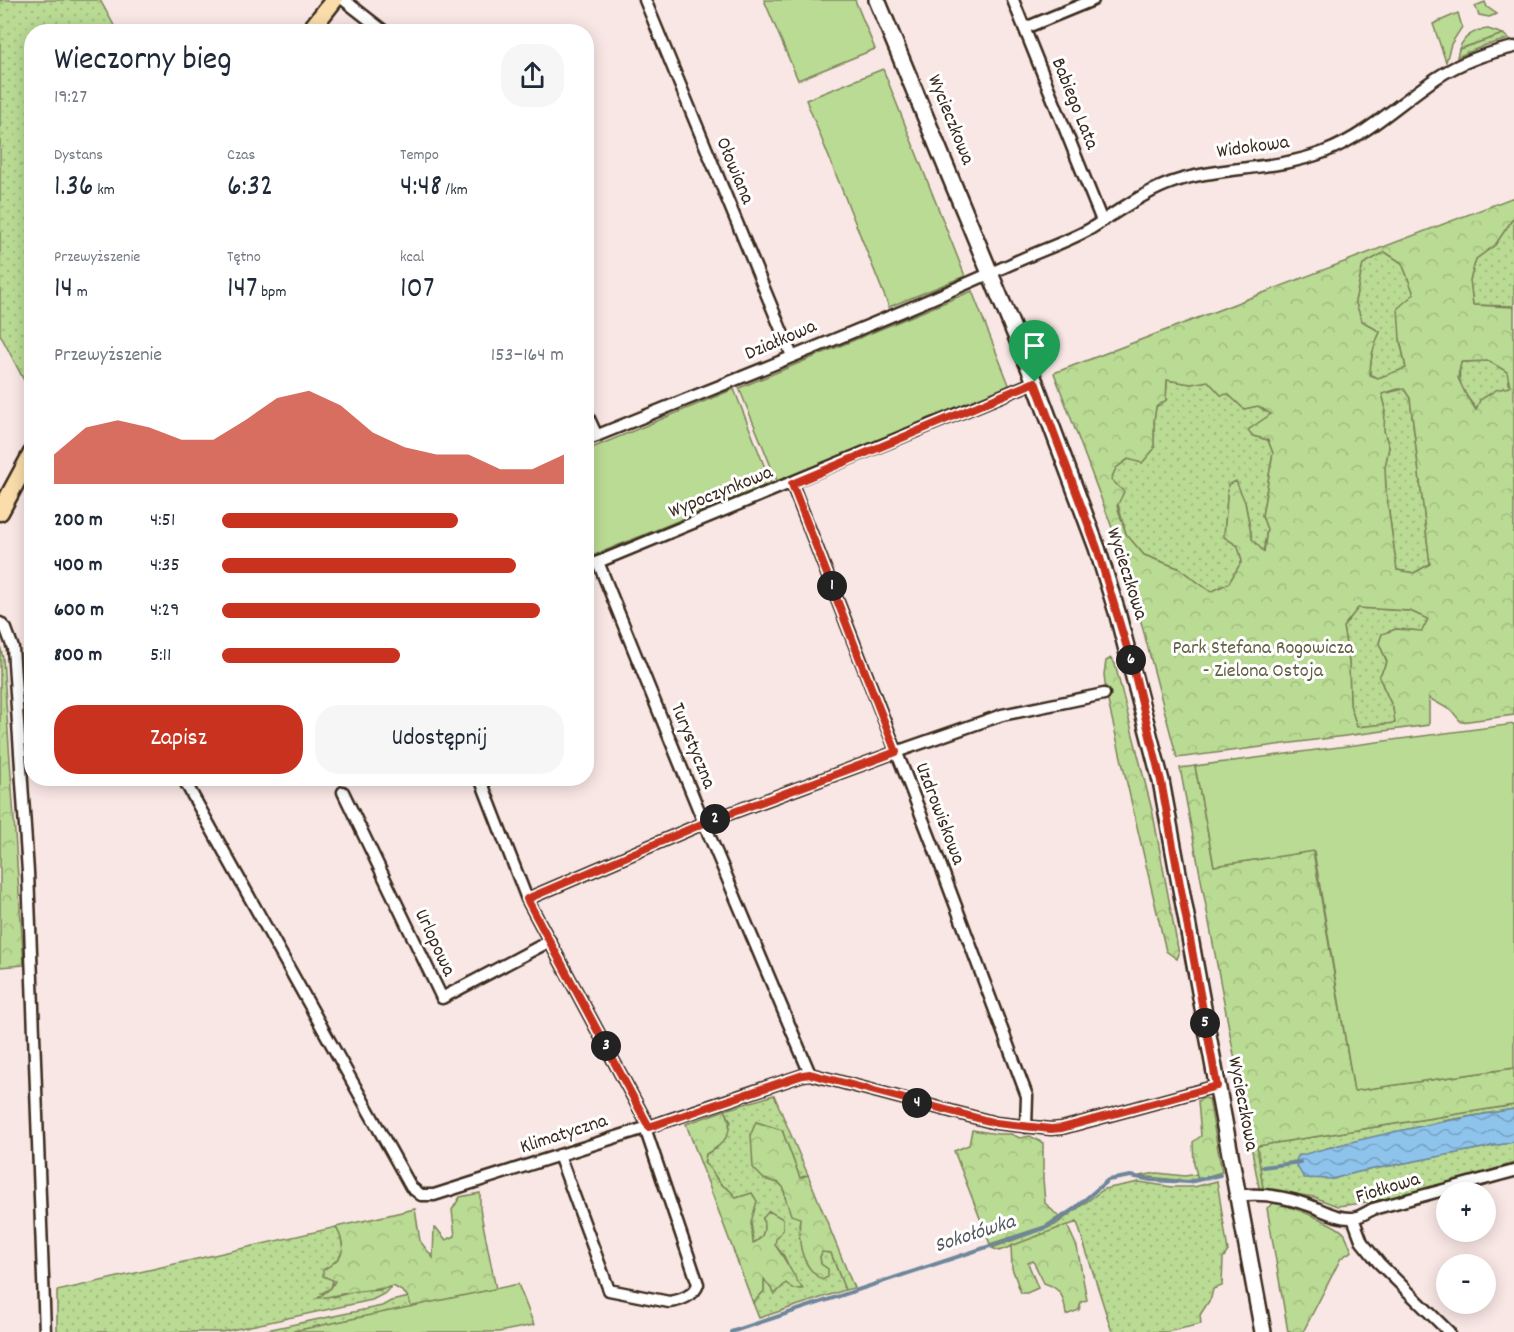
<!DOCTYPE html>
<html lang="pl">
<meta charset="utf-8">
<style>
body{margin:0;font-family:Dekko,sans-serif;background:#f6f6f7;color:#1f2937;height:100vh;display:flex;flex-direction:column;font-size:22px;white-space:nowrap}
*{box-sizing:border-box;margin:0}
p{font-size:20px;color:#747a83}
.icon{flex:none;width:33px;height:33px;fill:none;stroke:currentColor;stroke-width:2;stroke-linecap:round;stroke-linejoin:round}
.map{position:relative;flex:1;overflow:hidden}
.drawer{position:absolute;left:24px;top:24px;width:570px;height:762px;display:flex;flex-direction:column;background:#fff;border-radius:24px;box-shadow:0 3px 15px #0003}
.drawer>*{flex:none}
.fabs{position:absolute;left:1436px;top:1182px;display:grid;gap:12px}
.fabs a{display:grid;place-items:center;width:60px;height:60px;border-radius:50%;background:#fff;box-shadow:0 3px 15px #0003;font-size:30px}
.pin{position:absolute;display:grid;place-items:center;width:51px;height:51px;color:#fff;margin:-62px -26px;border-radius:50% 50% 50% 0;rotate:-45deg;box-shadow:0 0 6px #0007}
.pin .icon{rotate:45deg}
.km{position:absolute;width:30px;height:30px;margin:-15px;border-radius:50%;background:#222;color:#fff;font-size:16px;line-height:30px;text-align:center}
.round{display:grid;place-items:center;flex:none;width:63px;height:63px;border-radius:24px;background:#f6f6f7}
.summary{display:flex;align-items:center;justify-content:space-between;height:102px;padding:0 30px}
h1{font-size:33px;font-weight:600;line-height:45px}
.stats{display:grid;grid-template-columns:repeat(3,1fr);gap:9px;height:102px;padding:6px 30px}
.stats div{display:grid;align-content:center}
.stats b{font-size:30px;font-weight:600}
.stats small{font-size:16px;font-weight:400}
.stats p{font-size:16px}
.chart{height:168px;padding:12px 30px}
.chart p{display:flex;justify-content:space-between}
.chart svg{width:100%;height:108px;margin-top:6px;fill:#c8321e;opacity:.7}
.cta{display:flex;gap:12px;margin-top:auto;padding:12px 30px}
.cta a{flex:1;height:69px;border-radius:24px;background:#c8321e;color:#fff;font-size:24px;font-weight:600;line-height:69px;text-align:center}
.cta a+a{background:#f6f6f7;color:#1f2937}
ul{padding:0 30px;list-style:none;font-size:20px}
li{display:grid;grid-template-columns:96px 72px 1fr;align-items:center;height:45px}
li i{height:15px;border-radius:8px;background:#c8321e}
.map>svg:first-child{display:block}
</style>
<div class="map">
<svg width="1514" height="1332" viewBox="0 0 1514 1332">
<defs>
<pattern id="grass-dots" width="8" height="8" patternUnits="userSpaceOnUse" patternTransform="scale(1.5)"><rect width="8" height="8" fill="#badb94"/><path d="M2 2h.1M6 6h.1" fill="none" stroke="#a1bc7f" stroke-width="1.8" stroke-linecap="round"/></pattern>
<pattern id="forest-crowns" width="20" height="18" patternUnits="userSpaceOnUse" patternTransform="scale(1.5)"><rect width="20" height="18" fill="#badb94"/><path d="M2 6a3 3 0 1 1 6 0M12 15a3 3 0 1 1 6 0" fill="none" stroke="#a1bc7f"/></pattern>
<pattern id="water-waves" width="16" height="10" patternUnits="userSpaceOnUse" patternTransform="scale(1.5)"><rect width="16" height="10" fill="#8ec4ec"/><path d="M0 5q4-4 8 0t8 0" fill="none" stroke="#759fbf"/></pattern>
</defs>
<rect width="100%" height="100%" fill="#f9e7e5"/>
<filter id="ink" filterUnits="userSpaceOnUse"><feTurbulence type="fractalNoise" baseFrequency=".0167" numOctaves="2"/><feDisplacementMap in="SourceGraphic" scale="12" xChannelSelector="R" yChannelSelector="G"/><feConvolveMatrix kernelMatrix="1 2 1 2 8 2 1 2 1" color-interpolation-filters="sRGB"/></filter>
<g filter="url(#ink)">
<path fill="url(#grass-dots)" stroke="#7a8259" stroke-width="1.5" d="M 0,0 L 100,0 L 117,31 L 32,32 L 31,390 L 27,386 L 0,334 Z
M 1503,34 L 1509,39 L 1486,45 L 1457,57 L 1459,49 Z
M 1514,217 L 1514,309 L 1513,306 L 1473,305 L 1470,280 L 1476,259 L 1495,245 Z
M 1385,252 L 1402,263 L 1414,294 L 1400,339 L 1406,369 L 1378,378 L 1370,375 C 1370,359 1373,346 1380,332 L 1362,321 L 1355,301 L 1363,264 Z
M 1489,361 L 1508,372 L 1510,387 C 1493,391 1487,397 1477,410 C 1463,392 1456,385 1461,362 Z
M 1167,380 L 1191,384 L 1208,381 L 1221,395 L 1228,394 L 1244,409 L 1258,406 L 1271,414 L 1253,436 L 1268,440 L 1273,453 L 1262,516 L 1267,529 L 1263,553 L 1252,539 L 1245,502 L 1228,485 L 1224,536 L 1238,546 L 1242,561 L 1229,583 L 1211,592 L 1178,568 L 1144,555 L 1126,534 L 1111,479 L 1116,468 L 1129,459 L 1142,463 L 1154,449 L 1154,420 L 1156,407 L 1166,400 Z
M 1404,389 L 1410,398 L 1430,564 L 1414,573 L 1397,570 L 1386,491 L 1385,467 L 1389,447 L 1384,431 L 1385,405 L 1382,394 Z
M 1358,608 L 1410,611 L 1428,619 L 1422,631 L 1396,629 L 1382,634 L 1379,643 L 1387,662 L 1379,677 L 1393,708 L 1396,723 L 1357,727 L 1350,705 L 1349,662 L 1343,627 Z
M 774,1095 L 808,1175 L 800,1178 L 782,1130 L 756,1122 C 746,1145 756,1158 764,1179 L 779,1183 L 784,1188 L 785,1197 L 800,1218 L 799,1226 L 821,1264 L 820,1257 L 822,1252 L 831,1253 L 845,1290 L 759,1318 L 753,1303 L 764,1291 L 764,1279 C 773,1286 786,1284 794,1278 L 784,1256 L 775,1245 L 775,1239 L 783,1230 L 763,1218 C 765,1229 765,1238 753,1243 L 751,1222 L 751,1194 L 736,1198 C 728,1186 728,1191 721,1184 C 714,1177 713,1170 704,1163 L 706,1154 L 716,1149 L 731,1122 L 725,1110 Z
M 1514,1105 L 1514,1109 L 1443,1121 L 1327,1148 L 1332,1179 L 1358,1172 L 1514,1142 L 1514,1163 L 1416,1193 L 1355,1204 L 1337,1206 L 1314,1197 L 1263,1189 L 1257,1146 Z
M 1157,1173 L 1185,1176 L 1197,1174 L 1198,1179 L 1187,1181 L 1139,1176 Z
M 1217,1181 L 1228,1251 L 1223,1258 L 1222,1286 L 1213,1289 L 1211,1298 L 1200,1315 L 1201,1324 L 1167,1332 L 1112,1332 L 1077,1222 L 999,1251 L 992,1248 L 1055,1225 L 1104,1189 L 1139,1182 L 1172,1187 L 1194,1187 Z
M 336,1227 L 341,1237 L 343,1250 L 338,1261 L 331,1288 L 322,1293 L 334,1297 L 353,1292 L 381,1290 L 392,1286 L 384,1294 L 372,1300 L 222,1332 L 57,1332 L 57,1291 Z
M 410,1297 L 411,1307 L 290,1332 L 257,1332 L 382,1306 L 391,1301 Z"/>
<path fill="url(#forest-crowns)" stroke="#7a8259" stroke-width="1.5" fill-rule="evenodd" d="M 1514,197 L 1514,217 L 1495,245 L 1476,259 L 1470,280 L 1473,305 L 1513,307 L 1514,309 L 1514,715 L 1461,722 L 1452,711 L 1429,698 L 1429,725 L 1177,758 L 1126,565 L 1054,373 ZM 1385,252 L 1402,263 L 1414,294 L 1398,308 L 1400,339 L 1406,368 L 1378,378 L 1370,375 C 1370,359 1373,346 1380,332 L 1362,321 L 1355,301 L 1363,264 ZM 1489,361 L 1507,372 L 1510,387 L 1496,390 L 1480,400 L 1476,410 L 1467,397 L 1458,378 L 1461,362 ZM 1167,380 L 1191,384 L 1208,381 L 1221,395 L 1228,394 L 1244,409 L 1258,406 L 1271,414 L 1248,430 L 1253,436 L 1268,440 L 1273,453 L 1262,516 L 1267,529 L 1264,552 L 1252,539 L 1245,502 L 1236,481 L 1228,485 L 1224,537 L 1238,546 L 1242,561 L 1229,583 L 1211,592 L 1178,568 L 1144,555 L 1126,534 L 1117,506 L 1124,492 L 1111,479 L 1116,468 L 1128,459 L 1142,463 L 1154,449 L 1154,420 L 1156,407 L 1166,400 ZM 1398,389 L 1404,389 L 1410,398 L 1430,564 L 1414,573 L 1397,570 L 1386,491 L 1385,467 L 1389,447 L 1384,431 L 1385,405 L 1382,394 ZM 1358,608 L 1410,611 L 1428,619 L 1422,631 L 1396,629 L 1382,634 L 1379,643 L 1387,662 L 1379,677 L 1393,708 L 1395,723 L 1357,727 L 1350,705 L 1349,662 L 1343,627 Z
M 0,645 L 3,658 L 24,965 L 0,967 Z
M 1111,658 L 1115,664 L 1153,814 L 1179,954 L 1177,959 L 1166,951 L 1106,693 L 1104,674 L 1106,661 Z
M 1195,766 L 1214,866 L 1313,851 L 1354,1091 L 1514,1068 L 1514,1105 L 1257,1146 L 1263,1189 L 1259,1188 L 1180,768 Z
M 1204,1098 L 1209,1099 L 1222,1172 L 1198,1179 L 1194,1164 L 1193,1142 L 1201,1136 L 1198,1101 Z
M 725,1110 C 736,1131 725,1144 706,1154 L 704,1163 C 713,1170 714,1177 721,1184 C 728,1191 728,1186 736,1198 L 752,1193 L 757,1201 L 751,1222 L 753,1243 C 765,1238 765,1229 763,1218 L 769,1211 L 783,1219 L 783,1230 L 776,1239 L 775,1245 C 786,1259 792,1275 803,1289 L 793,1289 L 786,1283 L 775,1294 L 764,1279 L 764,1291 L 753,1303 L 686,1124 Z
M 756,1122 L 782,1130 L 800,1178 L 808,1175 L 854,1288 L 845,1290 L 831,1253 L 822,1252 L 820,1257 L 821,1264 L 828,1269 L 828,1277 L 822,1280 C 800,1265 798,1243 800,1218 L 791,1215 L 785,1197 L 784,1188 L 779,1183 L 764,1179 L 753,1168 L 751,1134 Z
M 972,1130 L 998,1134 L 1011,1134 L 1020,1138 L 1030,1136 L 1043,1143 L 1043,1179 L 1045,1203 L 1059,1217 L 1045,1226 L 990,1244 L 954,1151 L 969,1145 Z
M 480,1193 L 480,1209 L 496,1289 L 411,1307 C 409,1294 404,1292 393,1286 C 379,1291 367,1289 353,1292 C 341,1294 331,1297 318,1298 L 331,1288 L 335,1281 L 323,1276 L 323,1270 C 344,1258 348,1249 336,1227 L 415,1209 L 420,1241 L 433,1258 L 434,1228 L 437,1229 L 446,1240 L 455,1236 L 452,1210 L 460,1197 Z
M 1274,1203 C 1288,1205 1334,1223 1344,1233 C 1347,1237 1349,1246 1352,1251 L 1341,1258 L 1303,1332 L 1288,1332 L 1267,1208 Z
M 1067,1225 L 1077,1247 L 1087,1300 L 1081,1302 L 1079,1310 L 1066,1315 C 1064,1297 1062,1289 1044,1283 L 1033,1261 L 1028,1263 L 1038,1288 L 1027,1293 L 1021,1293 L 1012,1268 L 1011,1246 Z"/>
<path fill="#badb94" stroke="#7a8259" stroke-width="1.5" d="M 764,0 L 855,0 L 875,49 L 798,80 Z
M 1485,2 L 1487,7 L 1497,14 L 1489,17 L 1479,15 L 1475,6 Z
M 1458,13 L 1462,27 L 1451,44 L 1446,62 L 1433,24 Z
M 1488,29 L 1503,34 L 1459,49 C 1464,36 1474,30 1488,29 Z
M 883,69 L 965,276 L 889,307 L 806,100 Z
M 972,291 L 1010,387 L 777,481 L 739,388 Z
M 734,389 L 771,483 L 587,558 L 587,450 Z
M 1514,724 L 1514,1068 L 1354,1091 L 1314,851 L 1214,866 L 1195,766 Z
M 518,1284 L 534,1325 L 499,1332 L 290,1332 Z"/>
<path fill="url(#water-waves)" stroke="#6d869a" stroke-width="1.5" d="M 1514,1109 L 1514,1142 L 1358,1172 L 1332,1179 L 1304,1178 L 1295,1163 L 1298,1156 C 1369,1136 1441,1121 1514,1109 Z"/>
<g fill="none" stroke-linecap="round" stroke-linejoin="round">
<path stroke="#6d869a" stroke-width="4" d="M 1263,1167 L 1300,1162
M 731,1332 L 1047,1227 L 1074,1209 L 1108,1180 L 1131,1176 L 1151,1180 L 1189,1182 L 1220,1175"/>
<g stroke="#3b2a1e" stroke-width="15">
<path id="street" d="M 344,0 L 385,32
M 645,0 L 792,356
M 1013,0 L 1102,221
M 1025,28 L 1093,0
M 586,412 L 597,436
M 586,440 C 728,382 871,327 1011,264 C 1036,252 1065,243 1090,229 C 1114,214 1138,196 1165,185 C 1216,165 1272,172 1324,152 C 1368,135 1400,102 1438,77 C 1461,62 1487,53 1514,47
M 792,484 L 936,853 L 1027,1096 L 1026,1127
M 598,562 L 704,823 L 810,1074
M 586,567 L 1035,382
M 0,623 L 6,629 L 13,648 L 28,872 L 45,1332
M 183,778 L 411,1187 L 421,1195 L 434,1195 L 645,1128 L 803,1075 L 810,1074 L 996,1123 L 1051,1129 L 1062,1128 L 1217,1086
M 480,778 L 527,899 L 649,1127
M 343,792 L 442,998 L 550,941
M 527,899 L 704,823 L 896,752 L 1002,715 L 1104,694
M 559,1155 L 609,1290 L 669,1302 C 680,1301 695,1295 698,1284 L 645,1128
M 1238,1196 C 1260,1193 1281,1196 1302,1203 C 1318,1207 1335,1219 1352,1218 C 1358,1218 1367,1212 1373,1209 L 1514,1171
M 1353,1218 L 1362,1242 L 1379,1263 L 1449,1332"/>
</g>
<g stroke="#3b2a1e" stroke-width="20">
<path id="secondary" d="M 877,0 L 1035,382 L 1097,548 L 1117,612 L 1161,781 L 1263,1332"/>
</g>
<g stroke="#3b2a1e" stroke-width="21">
<path id="primary" d="M 309,32 L 334,0
M 0,512 L 32,453"/>
</g>
<use href="#street" stroke="#fff" stroke-width="10"/>
<use href="#secondary" stroke="#fff" stroke-width="15"/>
<use href="#primary" stroke="#faddab" stroke-width="16"/>
</g>
</g>
<g fill="none" stroke-linecap="round" stroke-linejoin="round" filter="url(#ink)">
<g stroke="#fff" stroke-width="12">
<path id="route" d="M 1035,382 L 1097,548 L 1134,671 L 1161,781 L 1217,1086 L 1062,1128 L 1051,1129 L 996,1123 L 810,1074 L 803,1075 L 649,1127 L 527,899 L 704,823 L 896,752 L 792,484 Z"/>
</g>
<use href="#route" stroke="#c8321e" stroke-width="8"/>
</g>
<g text-anchor="middle" dominant-baseline="central" stroke-width="6" stroke-linejoin="round" paint-order="stroke">
<g font-size="20" fill="#3b2a1e" stroke="#fff">
<text transform="translate(1074 104) rotate(68)">Babiego Lata</text>
<text transform="translate(950 120) rotate(68)">Wycieczkowa</text>
<text transform="translate(1253 148) rotate(-8)">Widokowa</text>
<text transform="translate(734 171) rotate(67)">Ołowiana</text>
<text transform="translate(781 341) rotate(-23)">Działkowa</text>
<text transform="translate(721 493) rotate(-22)">Wypoczynkowa</text>
<text transform="translate(1126 574) rotate(72)">Wycieczkowa</text>
<text transform="translate(692 746) rotate(68)">Turystyczna</text>
<text transform="translate(939 814) rotate(69)">Uzdrowiskowa</text>
<text transform="translate(434 943) rotate(65)">Urlopowa</text>
<text transform="translate(1242 1104) rotate(79)">Wycieczkowa</text>
<text transform="translate(564 1135) rotate(-18)">Klimatyczna</text>
<text transform="translate(1388 1189) rotate(-17)">Fiołkowa</text>
</g>
<g font-size="20" fill="#615f41" stroke="#fff">
<text x="1263" y="649">Park Stefana Rogowicza<tspan x="1263" dy="23">- Zielona Ostoja</tspan></text>
</g>
<g font-size="21" font-style="italic" fill="#54585c" stroke="#fff">
<text transform="translate(975 1235) rotate(-18)">Sokołówka</text>
</g>
</g>
</svg>
<div class="fabs">
<a>+</a>
<a>−</a>
</div>
<div class="pin" style="left:1035px;top:382px;background:#1e9e55"><svg class="icon" aria-label="arrive" viewBox="0 0 24 24"><path d="M6 21V4h12l-3 4 3 4H6"/></svg></div>
<b class="km" style="left:832px;top:586px">1</b>
<b class="km" style="left:715px;top:819px">2</b>
<b class="km" style="left:606px;top:1046px">3</b>
<b class="km" style="left:917px;top:1103px">4</b>
<b class="km" style="left:1205px;top:1023px">5</b>
<b class="km" style="left:1131px;top:660px">6</b>
<section class="drawer">
<div class="summary"><div><h1>Wieczorny bieg</h1><p>19:27</p></div><a class="round"><svg class="icon" aria-label="share" viewBox="0 0 24 24"><path d="M12 15V3M7 8l5-5 5 5M5 13v7h14v-7"/></svg></a></div>
<div class="stats">
<div><p>Dystans</p><b>1.36<small> km</small></b></div>
<div><p>Czas</p><b>6:32</b></div>
<div><p>Tempo</p><b>4:48<small> /km</small></b></div>
</div>
<div class="stats">
<div><p>Przewyższenie</p><b>14<small> m</small></b></div>
<div><p>Tętno</p><b>147<small> bpm</small></b></div>
<div><p>kcal</p><b>107</b></div>
</div>
<div class="chart"><p><span>Przewyższenie</span>153–164 m</p>
<svg viewBox="0 0 160 44" preserveAspectRatio="none"><path d="M0 44V32L10 21L20 18L30 21L40 26L50 26L60 18L70 9L80 6L90 12L100 23L110 29L120 32L130 32L140 38L150 38L160 32V44z"/></svg>
</div>
<ul>
<li><b>200 m</b>4:51<i style="width:69%"></i></li>
<li><b>400 m</b>4:35<i style="width:86%"></i></li>
<li><b>600 m</b>4:29<i style="width:93%"></i></li>
<li><b>800 m</b>5:11<i style="width:52%"></i></li>
</ul>
<div class="cta"><a>Zapisz</a><a>Udostępnij</a></div>
</section>
</div>
